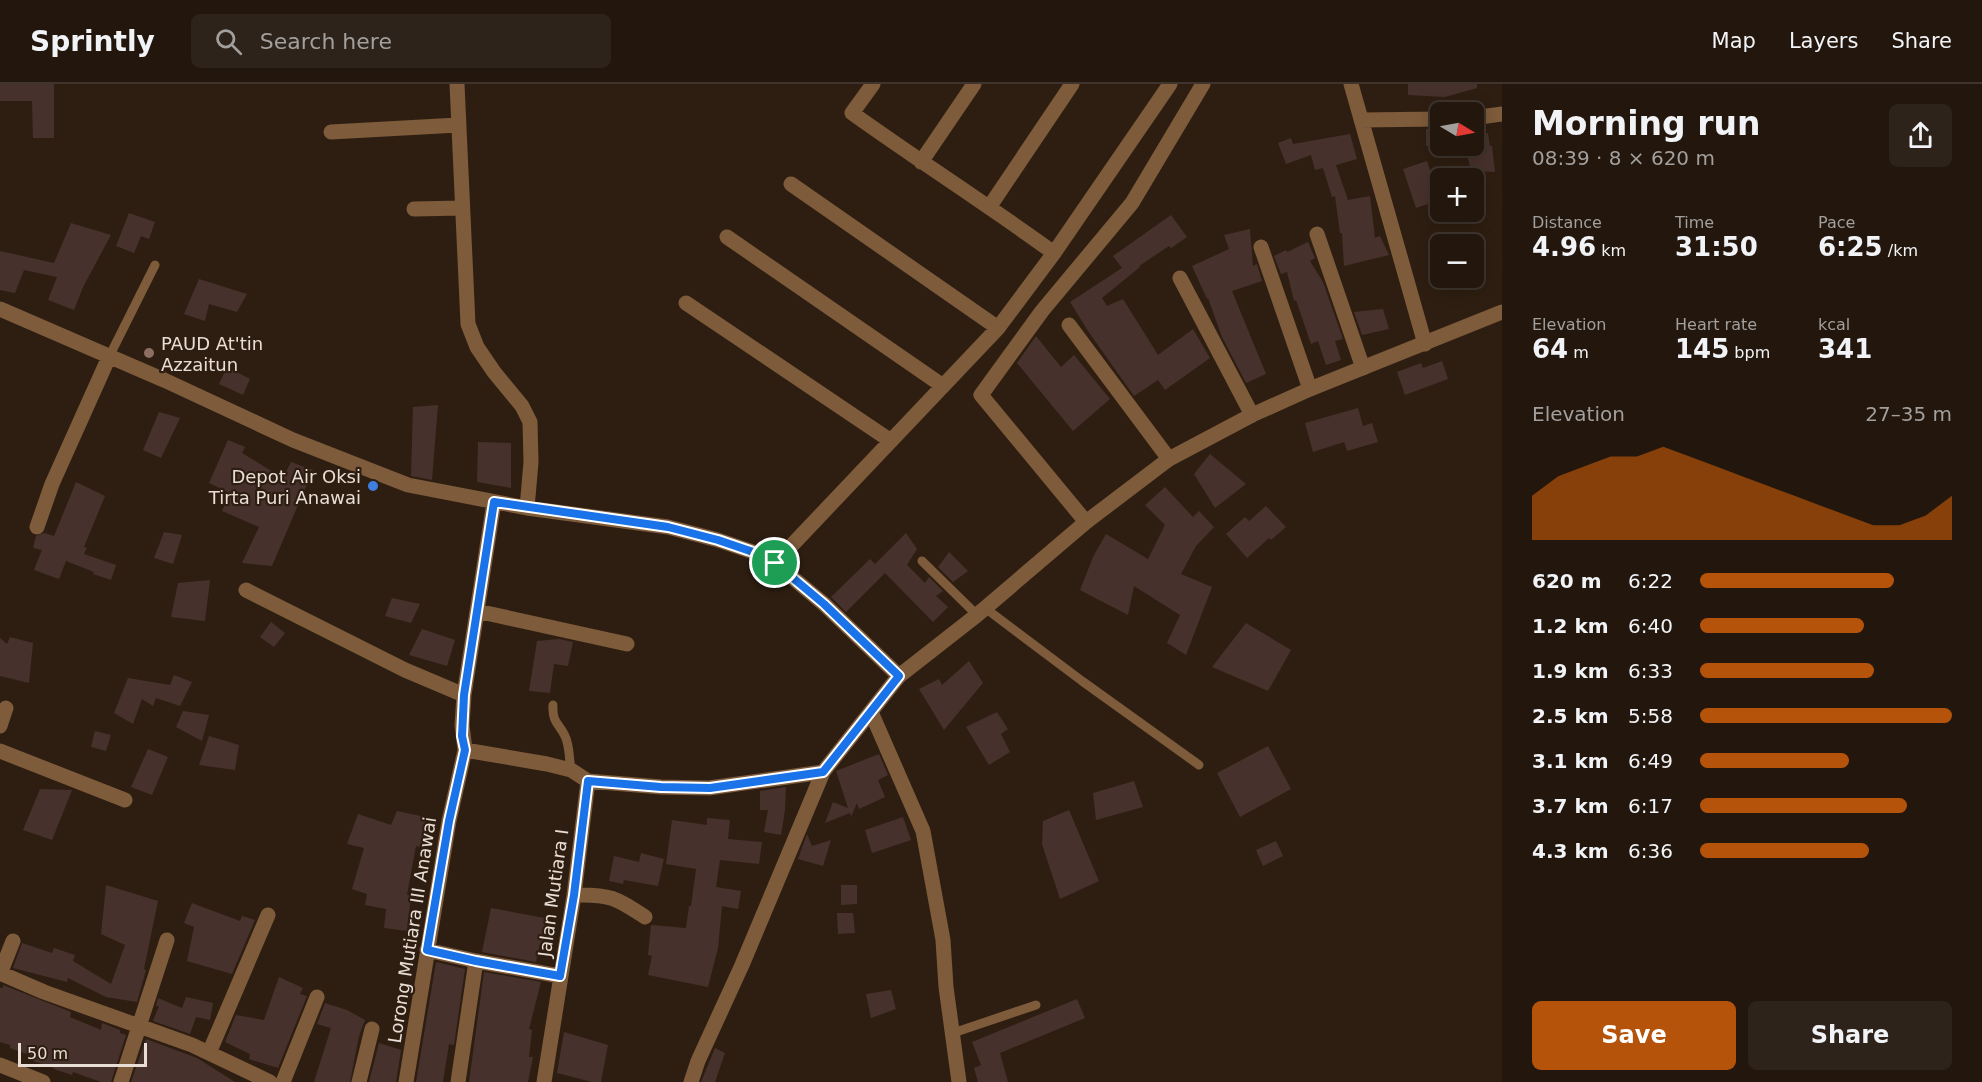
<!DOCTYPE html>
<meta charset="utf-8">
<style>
body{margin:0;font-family:"DejaVu Sans",sans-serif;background:#2e231b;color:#f1f3f6;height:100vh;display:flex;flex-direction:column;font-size:22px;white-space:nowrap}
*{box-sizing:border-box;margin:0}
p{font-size:20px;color:#a29f9d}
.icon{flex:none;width:33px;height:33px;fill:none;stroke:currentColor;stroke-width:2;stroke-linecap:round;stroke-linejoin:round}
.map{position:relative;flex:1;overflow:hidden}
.sheet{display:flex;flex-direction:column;background:#22160d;width:480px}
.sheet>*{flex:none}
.needle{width:39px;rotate:100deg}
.fabs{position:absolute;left:1430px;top:18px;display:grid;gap:12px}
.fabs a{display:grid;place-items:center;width:54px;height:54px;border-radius:9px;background:#22160d;box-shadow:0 3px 15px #0003,0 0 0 2px #3f352e;font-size:30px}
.scale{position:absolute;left:18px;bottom:15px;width:129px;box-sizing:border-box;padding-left:6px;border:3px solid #e9ded6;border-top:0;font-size:16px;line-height:21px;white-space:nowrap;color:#e9ded6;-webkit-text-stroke:4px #2e1e11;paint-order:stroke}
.pin{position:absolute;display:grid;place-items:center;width:51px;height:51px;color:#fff;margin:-26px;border:3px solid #fff;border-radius:50%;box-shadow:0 2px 6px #0007}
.round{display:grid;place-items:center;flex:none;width:63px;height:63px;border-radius:9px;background:#2e231b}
.headline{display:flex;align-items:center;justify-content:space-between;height:102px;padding:0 30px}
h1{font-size:33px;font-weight:600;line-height:45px}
.figures{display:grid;grid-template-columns:repeat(3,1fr);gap:9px;height:102px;padding:6px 30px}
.figures div{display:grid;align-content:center}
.figures b{font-size:26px;font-weight:600}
.figures small{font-size:16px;font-weight:400}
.figures p{font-size:16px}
.chart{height:168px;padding:12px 30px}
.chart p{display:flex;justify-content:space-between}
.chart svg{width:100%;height:108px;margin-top:6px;fill:#b45309;opacity:.7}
.primary-button{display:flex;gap:12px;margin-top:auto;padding:12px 30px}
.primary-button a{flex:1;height:69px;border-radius:9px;background:#b45309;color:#fff;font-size:24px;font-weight:600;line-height:69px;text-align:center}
.primary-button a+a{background:#2e231b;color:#f1f3f6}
ul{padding:0 30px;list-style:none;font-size:20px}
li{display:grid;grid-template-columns:96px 72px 1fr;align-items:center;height:45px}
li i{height:15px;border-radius:8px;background:#b45309}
header{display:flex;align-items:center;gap:36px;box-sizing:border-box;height:84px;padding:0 30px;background:#22160d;border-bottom:2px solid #3f352e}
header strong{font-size:28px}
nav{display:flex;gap:33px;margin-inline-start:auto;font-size:21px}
.search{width:420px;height:54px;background:#2e231b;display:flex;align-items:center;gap:15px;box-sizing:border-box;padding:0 21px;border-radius:9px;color:#a29f9d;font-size:22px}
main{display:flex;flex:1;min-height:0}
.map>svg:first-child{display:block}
</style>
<header>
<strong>Sprintly</strong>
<div class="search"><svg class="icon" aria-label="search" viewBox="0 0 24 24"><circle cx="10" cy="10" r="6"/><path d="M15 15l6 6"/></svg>Search here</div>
<nav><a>Map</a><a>Layers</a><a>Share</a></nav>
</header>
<main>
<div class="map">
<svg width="1502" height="998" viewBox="0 0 1502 998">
<rect width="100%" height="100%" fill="#2e1e11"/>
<path fill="#47312c" d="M 0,0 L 54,0 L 54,54 L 33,54 L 32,17 L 0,17 Z
M 1408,0 L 1477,0 L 1477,4 L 1445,13 L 1408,11 Z
M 1426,45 L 1440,45 L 1440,62 L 1426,62 Z
M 1488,49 L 1490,62 L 1492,62 L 1495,88 L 1471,87 L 1465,62 L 1473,62 L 1473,51 Z
M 1350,50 L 1357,75 L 1336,81 L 1348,116 L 1370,112 L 1375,154 L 1380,152 L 1389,171 L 1344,182 L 1342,149 L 1340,149 L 1335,112 L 1332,113 L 1323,84 L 1315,86 L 1311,71 L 1286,80 L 1278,59 L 1291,54 L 1293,60 Z
M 1427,77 L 1440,116 L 1416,124 L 1403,85 Z
M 129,129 L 155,138 L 149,155 L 141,152 L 134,169 L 116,162 Z
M 1171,131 L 1187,153 L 1171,164 L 1169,162 L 1139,182 L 1140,183 L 1102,214 L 1107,222 L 1123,215 L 1158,271 L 1193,245 L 1210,274 L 1165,306 L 1158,296 L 1134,312 L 1090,250 L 1070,218 L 1122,184 L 1113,172 Z
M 71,139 L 111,151 L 83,203 L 74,226 L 48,216 L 57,193 L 24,186 L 15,209 L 0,206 L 0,167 L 54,179 Z
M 1250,145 L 1253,182 L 1257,180 L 1262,197 L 1232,207 L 1266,290 L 1246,299 L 1222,253 L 1208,214 L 1207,215 L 1192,182 L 1229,165 L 1224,151 Z
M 1308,158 L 1315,174 L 1310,177 L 1323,198 L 1343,255 L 1335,257 L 1341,276 L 1326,281 L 1318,257 L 1311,260 L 1296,216 L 1294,217 L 1287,188 L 1281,190 L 1274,172 L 1286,166 L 1287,168 Z
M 199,195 L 247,210 L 237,228 L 209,220 L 205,237 L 184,230 Z
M 1383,225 L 1389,245 L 1362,251 L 1354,228 Z
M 1036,252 L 1061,283 L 1074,271 L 1110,315 L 1073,347 L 1017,279 Z
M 1442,277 L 1448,295 L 1405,311 L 1397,288 L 1421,279 L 1423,284 Z
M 227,283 L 250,295 L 243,311 L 219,300 Z
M 438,321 L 432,396 L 411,392 L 413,323 Z
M 1358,324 L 1363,342 L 1372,339 L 1378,358 L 1347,367 L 1344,358 L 1313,368 L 1305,339 Z
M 159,328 L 180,334 L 161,374 L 143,366 Z
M 228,356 L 245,363 L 242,369 L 283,394 L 291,378 L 313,386 L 272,482 L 242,479 L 259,443 L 222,427 L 230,409 L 209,399 Z
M 478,358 L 511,359 L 511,404 L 477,398 Z
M 1210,370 L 1246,400 L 1215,424 L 1194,390 Z
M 76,398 L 105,412 L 84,463 L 87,464 L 84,470 L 116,481 L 111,496 L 93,490 L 94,488 L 66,477 L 59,495 L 34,486 L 42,466 L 33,464 L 36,452 L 44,449 L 54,452 Z
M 1165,403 L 1193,433 L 1199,427 L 1214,443 L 1196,462 L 1181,490 L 1212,503 L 1186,571 L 1167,559 L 1180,531 L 1134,502 L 1128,531 L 1080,506 L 1093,473 L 1106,450 L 1148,475 L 1165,441 L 1145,421 Z
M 1266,422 L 1286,443 L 1271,456 L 1269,454 L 1247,474 L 1226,450 L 1245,433 L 1249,437 Z
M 164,448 L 182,451 L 173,480 L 154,474 Z
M 906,449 L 917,465 L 907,481 L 925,499 L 929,493 L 943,507 L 936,512 L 948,523 L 933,538 L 885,489 L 846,528 L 831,513 L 870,475 L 875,480 Z
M 949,468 L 968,487 L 953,498 L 938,483 Z
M 210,496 L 205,537 L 171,533 L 178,499 Z
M 392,514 L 420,520 L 411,539 L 385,532 Z
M 271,538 L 285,549 L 274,563 L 260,553 Z
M 1246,539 L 1291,566 L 1268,607 L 1212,583 Z
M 422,545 L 455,556 L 447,582 L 409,571 Z
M 10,553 L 33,559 L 29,599 L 0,592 L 0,554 L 7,560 Z
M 559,555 L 573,558 L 568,582 L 554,580 L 550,609 L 529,607 L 537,557 Z
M 969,577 L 983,599 L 944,646 L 919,605 L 939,595 L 942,601 Z
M 174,591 L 192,598 L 180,622 L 156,614 L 153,622 L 142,615 L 133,640 L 114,629 L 128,594 L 170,601 Z
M 183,627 L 209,631 L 202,657 L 176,643 Z
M 997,628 L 1008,645 L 1001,650 L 1010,668 L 989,681 L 966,643 Z
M 95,647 L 111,651 L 106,667 L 91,663 Z
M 209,652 L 239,661 L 235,686 L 199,681 Z
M 1268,662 L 1291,705 L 1240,733 L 1217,689 Z
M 148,665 L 168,673 L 152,711 L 131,703 Z
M 879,670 L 888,691 L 878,696 L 885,713 L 859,725 L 857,719 L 851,733 L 850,729 L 825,739 L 833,718 L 848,724 L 836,687 Z
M 1134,697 L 1143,723 L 1096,736 L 1093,709 Z
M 786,703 L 785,726 L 781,751 L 764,748 L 768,726 L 760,726 L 760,707 Z
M 40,705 L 72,706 L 52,756 L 23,746 Z
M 1069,726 L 1099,797 L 1060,815 L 1042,760 L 1043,737 Z
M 397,727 L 430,734 L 425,764 L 416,762 L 407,811 L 411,811 L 407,847 L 384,844 L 386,825 L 365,821 L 367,810 L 352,805 L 364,764 L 347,760 L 358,730 L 391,741 Z
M 903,733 L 911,756 L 872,769 L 865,746 Z
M 707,734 L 730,736 L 728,755 L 762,758 L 759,780 L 720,776 L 716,803 L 741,807 L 738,825 L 722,822 L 718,864 L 708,903 L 648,891 L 652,872 L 648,871 L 651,841 L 686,844 L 689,822 L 691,822 L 696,785 L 666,780 L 672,736 L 707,741 Z
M 807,750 L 812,762 L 831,756 L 823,782 L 798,775 Z
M 1276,757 L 1283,772 L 1263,782 L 1256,766 Z
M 641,769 L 664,775 L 658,802 L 624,796 L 623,800 L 609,797 L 614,772 L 639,778 Z
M 106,801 L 158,817 L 144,885 L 146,886 L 137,918 L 106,913 L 68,894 L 67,898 L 13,884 L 22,859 L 52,869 L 54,864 L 75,871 L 73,877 L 111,900 L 125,861 L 101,850 Z
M 841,801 L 857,801 L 857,820 L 841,821 Z
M 192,819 L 240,837 L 242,832 L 255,836 L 232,890 L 187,877 L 194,843 L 184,839 Z
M 491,824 L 550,835 L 545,860 L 540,859 L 536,878 L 482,868 Z
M 837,829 L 853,829 L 855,849 L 838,850 Z
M 436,878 L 465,885 L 454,961 L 449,960 L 443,998 L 416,998 Z
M 484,888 L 541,898 L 529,945 L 532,946 L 529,973 L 533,973 L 528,998 L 469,998 Z
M 279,893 L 303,904 L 300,910 L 307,912 L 278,984 L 249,975 L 250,970 L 225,958 L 236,931 L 264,936 Z
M 3,901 L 71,928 L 70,933 L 101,946 L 102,939 L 120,946 L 120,949 L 126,951 L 111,998 L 101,998 L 73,988 L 72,991 L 54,985 L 54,984 L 33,977 L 35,973 L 10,964 L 10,961 L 0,958 L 0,904 L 3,904 Z
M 891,906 L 896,925 L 871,934 L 866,910 Z
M 186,913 L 213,919 L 210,936 L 196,933 L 190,950 L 153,937 L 159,922 L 156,922 L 158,914 L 182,924 Z
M 1077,915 L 1085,934 L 1000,969 L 1008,998 L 978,998 L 974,984 L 981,981 L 972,958 Z
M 325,919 L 347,926 L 365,936 L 359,952 L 350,998 L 314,998 L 331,944 L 317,940 Z
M 564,948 L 608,961 L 601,998 L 592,998 L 557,989 Z
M 146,955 L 197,974 L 235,998 L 131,998 Z
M 379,959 L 401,966 L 396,998 L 369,998 Z
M 715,964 L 725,969 L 715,998 L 701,998 Z"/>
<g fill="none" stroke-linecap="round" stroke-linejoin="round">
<path stroke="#7d5b3b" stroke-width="9" d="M 109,273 L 155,181
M 922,477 L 977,531
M 985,524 L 1082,597 L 1199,681
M 553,621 C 552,639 559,639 565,652 C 570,662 569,676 571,686
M 953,949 L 1036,921"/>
<path stroke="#7d5b3b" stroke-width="15" d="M 457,0 L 468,240 L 477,263 L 494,288 L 522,322 L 530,338 L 531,378 L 527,424
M 873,0 L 852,29 C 919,77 988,121 1054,169
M 1351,0 L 1425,260
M 1473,34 L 1502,30
M 1361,36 L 1440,35
M 331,48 L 458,41
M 921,78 L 974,0
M 791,100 L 998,244
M 990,122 L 1072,0
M 414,125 L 462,124
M 1317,150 L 1363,284
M 727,153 L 943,302
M 1261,163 L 1310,305
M 1180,194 L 1252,331
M 686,219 L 891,357
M 0,225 L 164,296 L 293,356 L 408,401 L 527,424 L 668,443 L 718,456 L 759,470 L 775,479 L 824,520 L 899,592
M 1069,241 L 1169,375
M 1086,438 L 981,311 L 1042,227 L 1132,119 L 1203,0
M 37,443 L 52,400 L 109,273
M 775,479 L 998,244 L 1054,169 L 1170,0
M 246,506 L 405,586 L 464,611
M 477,527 L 627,560
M 871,628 L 923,747 L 943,856 L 946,903 L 959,998
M 0,642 L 6,624
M 465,666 L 547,680 L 571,686 L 588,697 L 661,703 L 709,704 L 823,688
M 0,667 L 125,716
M 574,811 C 610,810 616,814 645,833
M 427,866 L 476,877 L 560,892
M 0,889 L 44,908 L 192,961 L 270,998
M 0,890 L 13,857
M 209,969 L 268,831
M 0,981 L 43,998
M 121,998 L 167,856
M 283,998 L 317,913
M 359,998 L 372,945
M 406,998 L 449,737 L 465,666 L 462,641 L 464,611 L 494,418
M 458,998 L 476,877
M 544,998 L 574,811 L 588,697"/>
<path stroke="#7d5b3b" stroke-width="15" d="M 691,998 L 698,977 L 742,881 L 823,688 L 899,592 L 977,531 L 1086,438 L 1169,375 L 1252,331 L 1310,305 L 1502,228"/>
</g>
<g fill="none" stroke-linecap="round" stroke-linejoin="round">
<g stroke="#fff" stroke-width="12">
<path id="route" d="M 494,418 L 668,443 L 718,456 L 759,470 L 775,479 L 824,520 L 899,592 L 823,688 L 710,704 L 661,703 L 588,697 L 574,811 L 560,892 L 476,877 L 427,866 L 449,737 L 465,666 L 462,652 L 464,611 Z"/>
</g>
<use href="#route" stroke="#1a73e8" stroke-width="8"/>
</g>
<circle fill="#8d6e63" stroke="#2e1e11" stroke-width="2" cx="149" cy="269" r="6"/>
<circle fill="#3f7fe0" stroke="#2e1e11" stroke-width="2" cx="373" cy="402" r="6"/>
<g text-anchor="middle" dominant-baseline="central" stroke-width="4.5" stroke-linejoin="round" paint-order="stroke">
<g font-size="18" fill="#e9ded6" stroke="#2e1e11" text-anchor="start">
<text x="161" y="259">PAUD At'tin<tspan x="161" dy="21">Azzaitun</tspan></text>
<text x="361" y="392" text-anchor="end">Depot Air Oksi<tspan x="361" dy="21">Tirta Puri Anawai</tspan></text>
</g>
<g font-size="18" fill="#e9ded6" stroke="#2e1e11">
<text transform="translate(553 809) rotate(-82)">Jalan Mutiara I</text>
<text transform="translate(412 846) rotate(-81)">Lorong Mutiara III Anawai</text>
</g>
</g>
</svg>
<div class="fabs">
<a><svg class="needle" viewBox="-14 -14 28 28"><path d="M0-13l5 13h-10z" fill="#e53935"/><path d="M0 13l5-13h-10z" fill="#a29f9d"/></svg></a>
<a>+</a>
<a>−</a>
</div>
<div class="scale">50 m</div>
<div class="pin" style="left:775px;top:479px;background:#1e9e55"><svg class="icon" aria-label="arrive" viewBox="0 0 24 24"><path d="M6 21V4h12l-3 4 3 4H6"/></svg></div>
</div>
<section class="sheet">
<div class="headline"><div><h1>Morning run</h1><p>08:39 · 8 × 620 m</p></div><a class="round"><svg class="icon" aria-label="share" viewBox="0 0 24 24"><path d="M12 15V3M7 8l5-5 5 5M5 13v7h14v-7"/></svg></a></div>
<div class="figures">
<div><p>Distance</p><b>4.96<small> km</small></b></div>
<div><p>Time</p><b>31:50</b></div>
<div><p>Pace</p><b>6:25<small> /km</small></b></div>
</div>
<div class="figures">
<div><p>Elevation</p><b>64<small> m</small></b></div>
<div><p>Heart rate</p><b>145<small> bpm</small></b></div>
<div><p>kcal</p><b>341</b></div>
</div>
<div class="chart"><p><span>Elevation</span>27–35 m</p>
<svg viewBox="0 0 160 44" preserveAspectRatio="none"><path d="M0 44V26L10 18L20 14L30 10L40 10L50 6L60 10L70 14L80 18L90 22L100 26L110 30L120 34L130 38L140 38L150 34L160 26V44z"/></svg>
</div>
<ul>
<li><b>620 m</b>6:22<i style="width:77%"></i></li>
<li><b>1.2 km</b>6:40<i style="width:65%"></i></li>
<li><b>1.9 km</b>6:33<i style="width:69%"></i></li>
<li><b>2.5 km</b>5:58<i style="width:100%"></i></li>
<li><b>3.1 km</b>6:49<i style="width:59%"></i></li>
<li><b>3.7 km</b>6:17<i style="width:82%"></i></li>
<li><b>4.3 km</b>6:36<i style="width:67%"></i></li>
</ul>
<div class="primary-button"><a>Save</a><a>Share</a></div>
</section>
</main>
